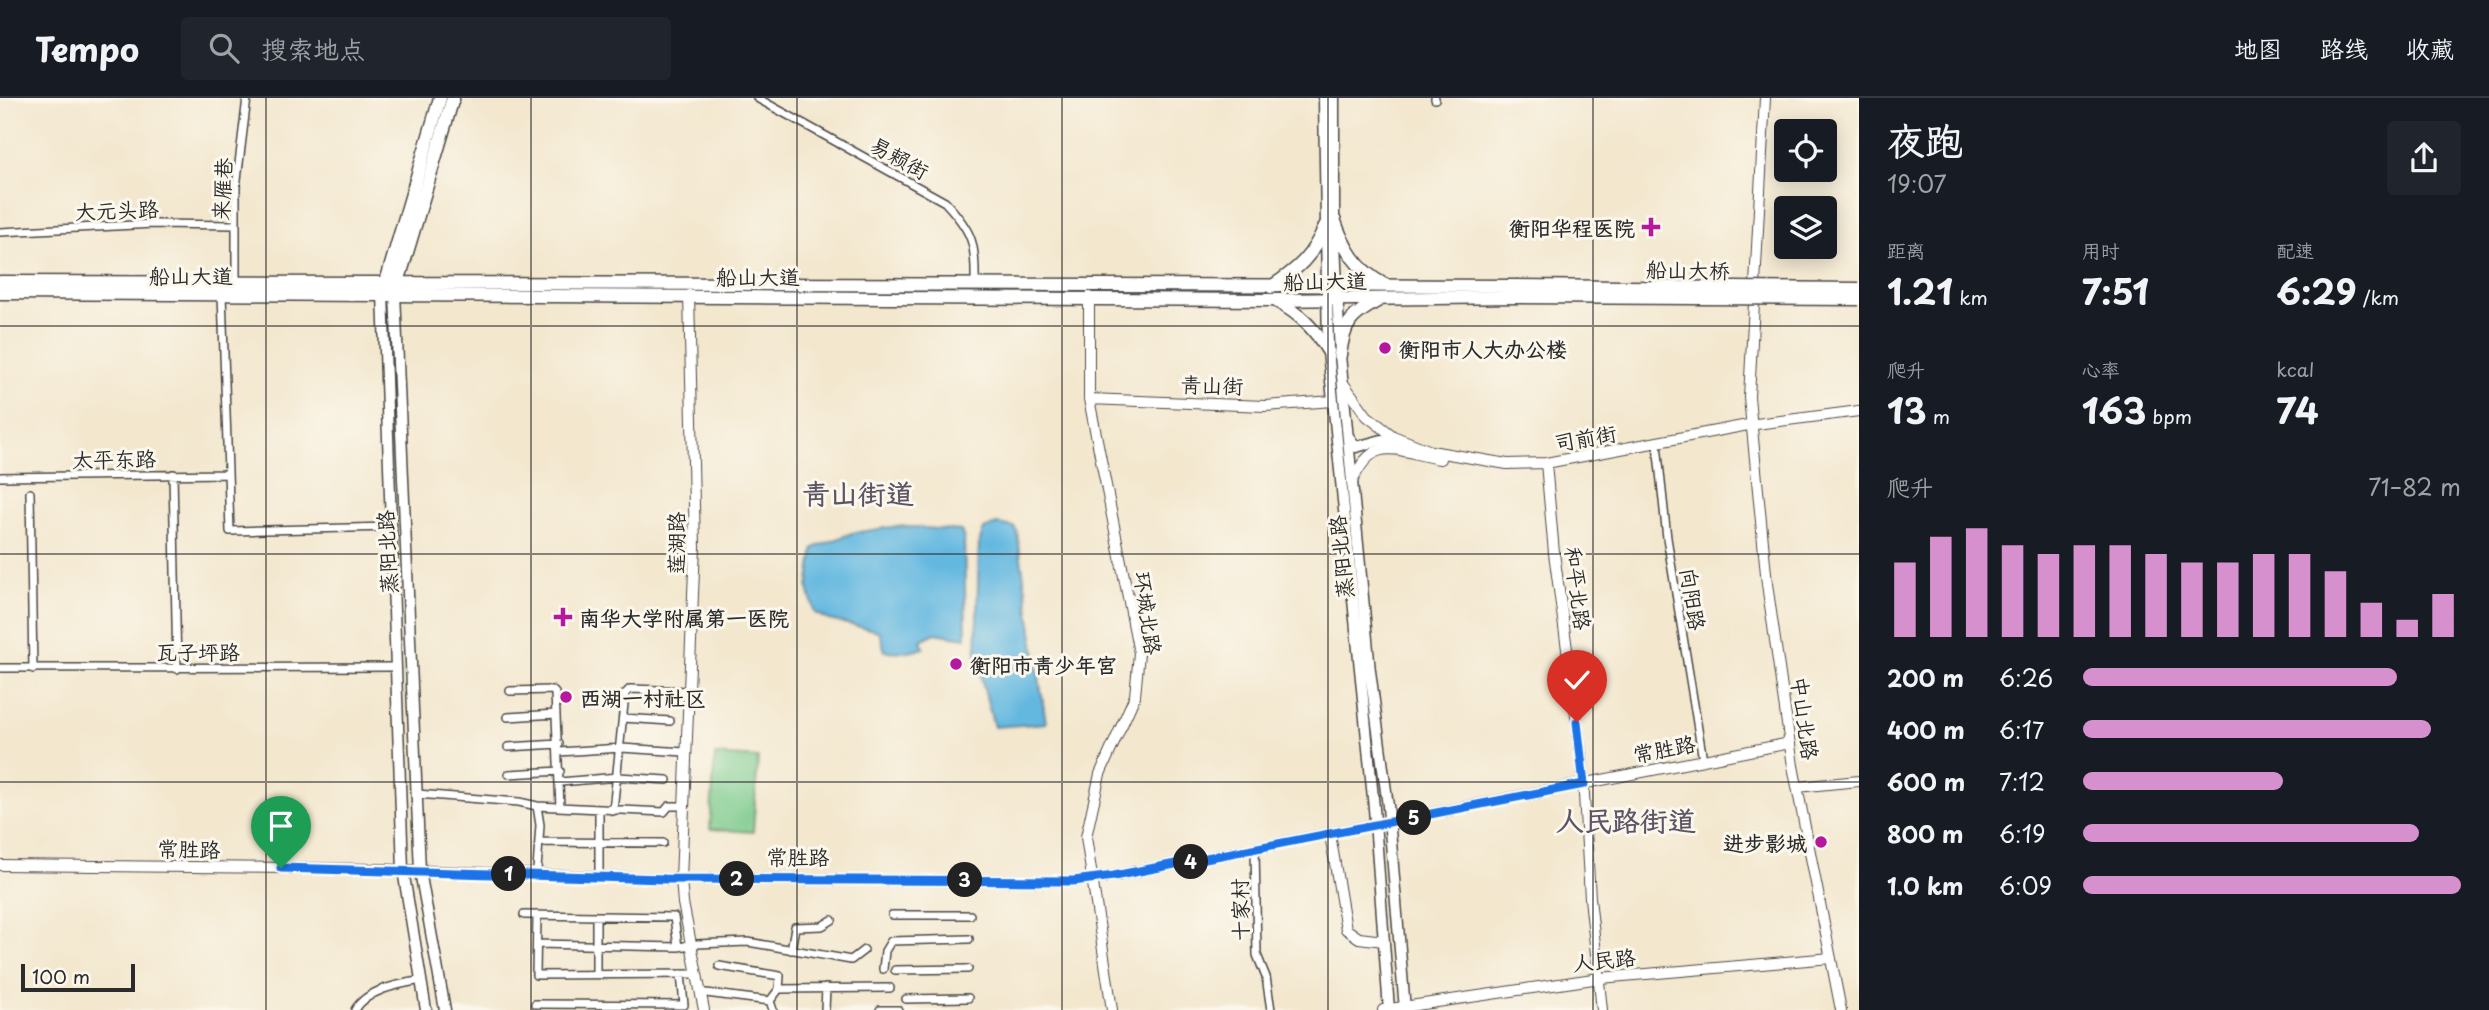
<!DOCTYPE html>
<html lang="zh">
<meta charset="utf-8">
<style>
body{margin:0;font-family:"Playpen Sans","LXGW WenKai TC",sans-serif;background:#20242c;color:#f1f3f6;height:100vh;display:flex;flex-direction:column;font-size:26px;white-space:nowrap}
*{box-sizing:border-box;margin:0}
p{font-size:23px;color:#9ea1a6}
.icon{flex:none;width:38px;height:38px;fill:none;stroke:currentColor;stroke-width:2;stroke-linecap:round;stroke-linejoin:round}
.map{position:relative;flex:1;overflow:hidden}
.drawer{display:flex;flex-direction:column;background:#171b24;width:630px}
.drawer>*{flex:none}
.fabs{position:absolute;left:1774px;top:21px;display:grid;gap:14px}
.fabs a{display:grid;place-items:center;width:63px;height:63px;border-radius:7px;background:#171b24;box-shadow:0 4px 18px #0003;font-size:35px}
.scale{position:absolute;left:21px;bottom:18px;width:114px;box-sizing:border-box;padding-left:7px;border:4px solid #2b2b2b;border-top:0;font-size:19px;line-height:24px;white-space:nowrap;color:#2b2b2b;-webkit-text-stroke:5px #fbf7ec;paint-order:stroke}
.pin{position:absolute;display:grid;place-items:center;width:60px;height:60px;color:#fff;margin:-72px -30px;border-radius:50% 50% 50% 0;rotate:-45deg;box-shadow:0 0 7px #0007}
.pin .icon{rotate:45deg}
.km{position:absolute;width:35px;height:35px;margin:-18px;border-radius:50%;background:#222;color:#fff;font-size:19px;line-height:35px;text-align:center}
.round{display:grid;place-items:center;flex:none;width:74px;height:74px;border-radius:7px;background:#20242c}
.summary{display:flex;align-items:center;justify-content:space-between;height:119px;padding:0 28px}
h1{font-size:38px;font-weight:700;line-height:52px}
.stats{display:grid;grid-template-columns:repeat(3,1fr);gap:10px;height:119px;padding:7px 28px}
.stats div{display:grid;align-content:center}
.stats b{font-size:35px;font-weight:700}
.stats small{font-size:19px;font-weight:400}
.stats p{font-size:19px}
.chart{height:196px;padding:14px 28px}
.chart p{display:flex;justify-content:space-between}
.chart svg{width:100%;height:126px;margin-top:7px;stroke:#d690ce;stroke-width:6}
ul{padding:0 28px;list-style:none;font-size:23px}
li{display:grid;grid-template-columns:112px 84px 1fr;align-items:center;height:52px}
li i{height:18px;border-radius:9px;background:#d690ce}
header{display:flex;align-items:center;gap:42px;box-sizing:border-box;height:98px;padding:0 35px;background:#171b24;border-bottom:2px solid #363941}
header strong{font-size:33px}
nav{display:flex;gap:38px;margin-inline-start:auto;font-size:24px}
.search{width:490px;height:63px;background:#20242c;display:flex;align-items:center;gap:18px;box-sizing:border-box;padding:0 24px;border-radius:7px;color:#9ea1a6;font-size:26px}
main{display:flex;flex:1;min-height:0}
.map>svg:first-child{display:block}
</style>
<header>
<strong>Tempo</strong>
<div class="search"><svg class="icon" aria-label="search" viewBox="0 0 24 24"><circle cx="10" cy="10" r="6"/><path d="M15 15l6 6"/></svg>搜索地点</div>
<nav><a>地图</a><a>路线</a><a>收藏</a></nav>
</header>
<main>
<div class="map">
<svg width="1859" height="912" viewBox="0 0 1859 912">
<rect width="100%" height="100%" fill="#fbf7ec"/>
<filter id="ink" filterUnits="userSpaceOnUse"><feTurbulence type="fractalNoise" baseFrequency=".0143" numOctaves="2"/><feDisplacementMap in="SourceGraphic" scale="14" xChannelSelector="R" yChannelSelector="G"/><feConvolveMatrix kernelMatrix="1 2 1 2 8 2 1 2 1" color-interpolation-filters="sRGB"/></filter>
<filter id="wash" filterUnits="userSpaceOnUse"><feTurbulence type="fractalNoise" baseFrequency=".00686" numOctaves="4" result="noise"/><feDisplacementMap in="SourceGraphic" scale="28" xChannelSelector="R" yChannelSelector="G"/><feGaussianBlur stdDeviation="1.57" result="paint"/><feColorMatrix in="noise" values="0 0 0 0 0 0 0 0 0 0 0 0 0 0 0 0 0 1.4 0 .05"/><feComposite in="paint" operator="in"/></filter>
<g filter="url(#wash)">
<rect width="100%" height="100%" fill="#f3e7ce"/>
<path fill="#78c98a" stroke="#527a5a" stroke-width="2" d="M 715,657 L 758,660 L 753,734 L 710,731 Z"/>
<path fill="#64b8e0" stroke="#487286" stroke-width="2" d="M 997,426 L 1014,429 L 1017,434 L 1046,625 L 994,629 L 976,560 L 979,445 L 984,431 Z
M 899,428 L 961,433 L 964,441 L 966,540 L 935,535 L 921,542 L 924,550 L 909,554 L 885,553 L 879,533 L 829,522 L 815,515 L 808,490 L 814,450 L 852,435 Z"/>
</g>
<g filter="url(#ink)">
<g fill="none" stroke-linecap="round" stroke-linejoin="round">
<g stroke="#494743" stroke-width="10">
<path id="street" d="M 757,0 L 945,104 C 973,134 976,146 975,186
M 1435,1 L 1435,0
M 0,134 L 154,126 L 236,127
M 236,184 L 236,90 L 247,0
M 222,196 L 230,433 L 391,429
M 1657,346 L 1667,440 L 1703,662
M 173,376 L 177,571
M 0,379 L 228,376
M 30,395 L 33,571
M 0,570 L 396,569
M 510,593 L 552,592 L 555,595 L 560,709
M 508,619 L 556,616
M 623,620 L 670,623
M 508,649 L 559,646
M 559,654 L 621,650 L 685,654
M 509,676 L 560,673
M 560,684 L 618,679 L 667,682
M 417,696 L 519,704 L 537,708 L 664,714 L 669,708 L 683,708
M 599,712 L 599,774
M 613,713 L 625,596 L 630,591 L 688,593
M 539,744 L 663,745
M 1255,751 L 1257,857 L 1266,879 L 1271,912
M 537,772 L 540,727 L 537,708
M 524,817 L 674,819 L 678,849
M 537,817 L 536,877 L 697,876
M 892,817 L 970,817
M 596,818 L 596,876
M 537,846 L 678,849 L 691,847
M 696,846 L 748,844 L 851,862 L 864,852
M 791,852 L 795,829 L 822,828 L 832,822
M 719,868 L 780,878 L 779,891 L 770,903 L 773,912
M 883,871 L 885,853 L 891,843 L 969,841
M 895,872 L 968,871
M 779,891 L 890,890
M 706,895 L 770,903
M 906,901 L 968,900
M 535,906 L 684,907 L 681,876
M 355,912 C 367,891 400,886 422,882
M 825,912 L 826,890
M 880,912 L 898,912"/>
</g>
<g stroke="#494743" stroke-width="12">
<path id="secondary" d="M 1765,0 L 1749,299 L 1767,486 L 1793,668 L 1841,912
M 689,197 L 695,449 L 681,781 L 683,805 L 704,912
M 1089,199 L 1089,301 L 1139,555 L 1135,598 L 1100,676 L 1086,739 L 1112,912
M 1343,285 L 1367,318 L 1393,338 L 1431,353 L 1507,366 L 1546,365 L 1748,327 L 1859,313
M 1089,301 L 1265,308 L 1333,303
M 1546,365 L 1554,455 L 1582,662 L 1590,800 L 1602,912
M 1352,384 C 1374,334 1397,354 1440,361
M 1797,689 L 1859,683
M 1330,736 L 1346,831 L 1359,840 L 1384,843
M 0,767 L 375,771 L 665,781 L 1073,783 L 1114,778 L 1790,645
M 1383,912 L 1600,880 L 1831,860"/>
</g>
<g stroke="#494743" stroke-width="13">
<path id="primary" d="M 1324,0 L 1328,253 L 1374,710 L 1389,912
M 1334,0 L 1334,121 L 1340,257 L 1370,573 L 1388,708 L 1405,912
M 383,195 L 403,772 L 426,912
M 395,195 L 420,773 L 445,912
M 1348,338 L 1356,349 L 1382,342 L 1421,350"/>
</g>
<g stroke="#494743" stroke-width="15">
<path id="highway" d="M 1334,121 C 1344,150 1356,172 1385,187
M 0,184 L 1516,188
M 397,188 L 453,0
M 1271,189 C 1298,171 1313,158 1325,128
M 384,191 L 440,0
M 0,195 L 1273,202 L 1516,199
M 1276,203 C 1300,216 1314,230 1328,253
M 1340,257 C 1344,224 1351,218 1379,202"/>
</g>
<use href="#street" stroke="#fff" stroke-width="7"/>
<use href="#secondary" stroke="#fff" stroke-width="10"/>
<use href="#primary" stroke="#fff" stroke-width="10"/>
<use href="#highway" stroke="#fff" stroke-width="12"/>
<g stroke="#494743" stroke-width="15" stroke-linecap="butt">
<path id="highway-bridge" d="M 1516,188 L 1859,191
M 1516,199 L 1859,201"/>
</g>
<use href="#highway-bridge" stroke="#fff" stroke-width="12"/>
</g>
</g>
<g fill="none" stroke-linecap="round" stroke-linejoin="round" filter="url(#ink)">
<g stroke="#fff" stroke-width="14">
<path id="route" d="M 281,770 L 665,781 L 1073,783 L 1114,778 L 1584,686 L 1577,624"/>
</g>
<use href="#route" stroke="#1a73e8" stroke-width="9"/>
</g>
<path fill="none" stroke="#2b2b2b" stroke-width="2" stroke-opacity="0.55" d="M 266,0 L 266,912M 531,0 L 531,912M 797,0 L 797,912M 1062,0 L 1062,912M 1328,0 L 1328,912M 1593,0 L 1593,912M 0,228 L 1859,228M 0,456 L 1859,456M 0,684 L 1859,684"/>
<g fill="#b5179e" stroke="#fbf7ec" stroke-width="2.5">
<path d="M1647.5 118.5h7v7h7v7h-7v7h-7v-7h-7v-7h7z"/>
<circle cx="1385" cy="250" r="7"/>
<path d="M559.5 508.5h7v7h7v7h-7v7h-7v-7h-7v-7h7z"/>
<circle cx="956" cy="566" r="7"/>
<circle cx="566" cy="599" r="7"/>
<circle cx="1821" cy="744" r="7"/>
</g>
<g text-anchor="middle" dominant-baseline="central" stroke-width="6" stroke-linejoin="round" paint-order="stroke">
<g font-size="21" fill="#2b2b2b" stroke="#fbf7ec">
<text transform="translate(900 59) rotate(29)">易赖街</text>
<text transform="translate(221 91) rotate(-87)">来雁巷</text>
<text transform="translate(117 111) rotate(-2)">大元头路</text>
<text transform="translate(1688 171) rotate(1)">船山大桥</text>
<text x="191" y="177">船山大道</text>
<text x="758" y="178">船山大道</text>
<text transform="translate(1325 182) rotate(-1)">船山大道</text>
<text transform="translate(1212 286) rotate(2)">青山街</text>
<text transform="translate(1585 339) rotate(-10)">司前街</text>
<text transform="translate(114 360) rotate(-1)">太平东路</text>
<text transform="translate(675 445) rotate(-90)">莲湖路</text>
<text transform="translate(386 454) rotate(-93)">蒸阳北路</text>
<text transform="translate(1340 459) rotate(-96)">蒸阳北路</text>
<text transform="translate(1579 490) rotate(83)">和平北路</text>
<text transform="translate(1694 501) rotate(81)">向阳路</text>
<text transform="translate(1149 515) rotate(82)">环城北路</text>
<text x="198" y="553">瓦子坪路</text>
<text transform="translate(1806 620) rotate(82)">中山北路</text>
<text transform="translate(1664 650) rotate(-11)">常胜路</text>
<text transform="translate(189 750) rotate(1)">常胜路</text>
<text x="798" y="758">常胜路</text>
<text transform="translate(1239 812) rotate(-91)">十家村</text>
<text transform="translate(1604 861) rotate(-6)">人民路</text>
</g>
<g font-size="21" font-weight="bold" fill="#2b2b2b" stroke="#fbf7ec" text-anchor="start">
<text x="1635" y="129" text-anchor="end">衡阳华程医院</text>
<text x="1399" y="250">衡阳市人大办公楼</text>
<text x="579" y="519">南华大学附属第一医院</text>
<text x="970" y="566">衡阳市青少年宫</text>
<text x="580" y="599">西湖一村社区</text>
<text x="1807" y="744" text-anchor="end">进步影城</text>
</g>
<g font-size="28" font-weight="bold" fill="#5d5465" stroke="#fbf7ec">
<text x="858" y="394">青山街道</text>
<text x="1626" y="721">人民路街道</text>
</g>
</g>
</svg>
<div class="fabs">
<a><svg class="icon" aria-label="locate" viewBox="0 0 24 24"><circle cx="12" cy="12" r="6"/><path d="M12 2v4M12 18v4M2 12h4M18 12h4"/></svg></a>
<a><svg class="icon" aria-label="layers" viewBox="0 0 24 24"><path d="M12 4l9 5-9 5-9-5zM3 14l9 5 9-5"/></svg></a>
</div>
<div class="scale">100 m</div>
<div class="pin" style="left:281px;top:770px;background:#1e9e55"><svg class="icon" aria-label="arrive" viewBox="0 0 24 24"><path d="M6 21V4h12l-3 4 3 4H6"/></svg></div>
<div class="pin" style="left:1577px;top:624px;background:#d93025"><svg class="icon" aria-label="check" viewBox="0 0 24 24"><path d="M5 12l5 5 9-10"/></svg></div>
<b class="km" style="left:509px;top:776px">1</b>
<b class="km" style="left:737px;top:781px">2</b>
<b class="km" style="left:965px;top:782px">3</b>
<b class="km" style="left:1191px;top:764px">4</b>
<b class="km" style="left:1414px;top:720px">5</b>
</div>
<section class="drawer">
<div class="summary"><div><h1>夜跑</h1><p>19:07</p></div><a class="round"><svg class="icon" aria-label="share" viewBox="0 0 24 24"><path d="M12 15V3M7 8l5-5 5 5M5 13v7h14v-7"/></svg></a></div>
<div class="stats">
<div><p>距离</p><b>1.21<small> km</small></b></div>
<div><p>用时</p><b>7:51</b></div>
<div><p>配速</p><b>6:29<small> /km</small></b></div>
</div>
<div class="stats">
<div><p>爬升</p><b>13<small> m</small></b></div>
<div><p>心率</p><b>163<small> bpm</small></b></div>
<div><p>kcal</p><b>74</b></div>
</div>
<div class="chart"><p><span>爬升</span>71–82 m</p>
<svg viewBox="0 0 160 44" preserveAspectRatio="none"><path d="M5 44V18M15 44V9M25 44V6M35 44V12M45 44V15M55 44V12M65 44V12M75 44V15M85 44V18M95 44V18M105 44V15M115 44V15M125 44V21M135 44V32M145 44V38M155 44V29"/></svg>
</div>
<ul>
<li><b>200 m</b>6:26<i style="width:83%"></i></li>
<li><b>400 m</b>6:17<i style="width:92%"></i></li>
<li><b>600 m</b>7:12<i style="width:53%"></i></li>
<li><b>800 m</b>6:19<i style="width:89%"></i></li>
<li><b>1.0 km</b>6:09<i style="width:100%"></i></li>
</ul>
</section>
</main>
